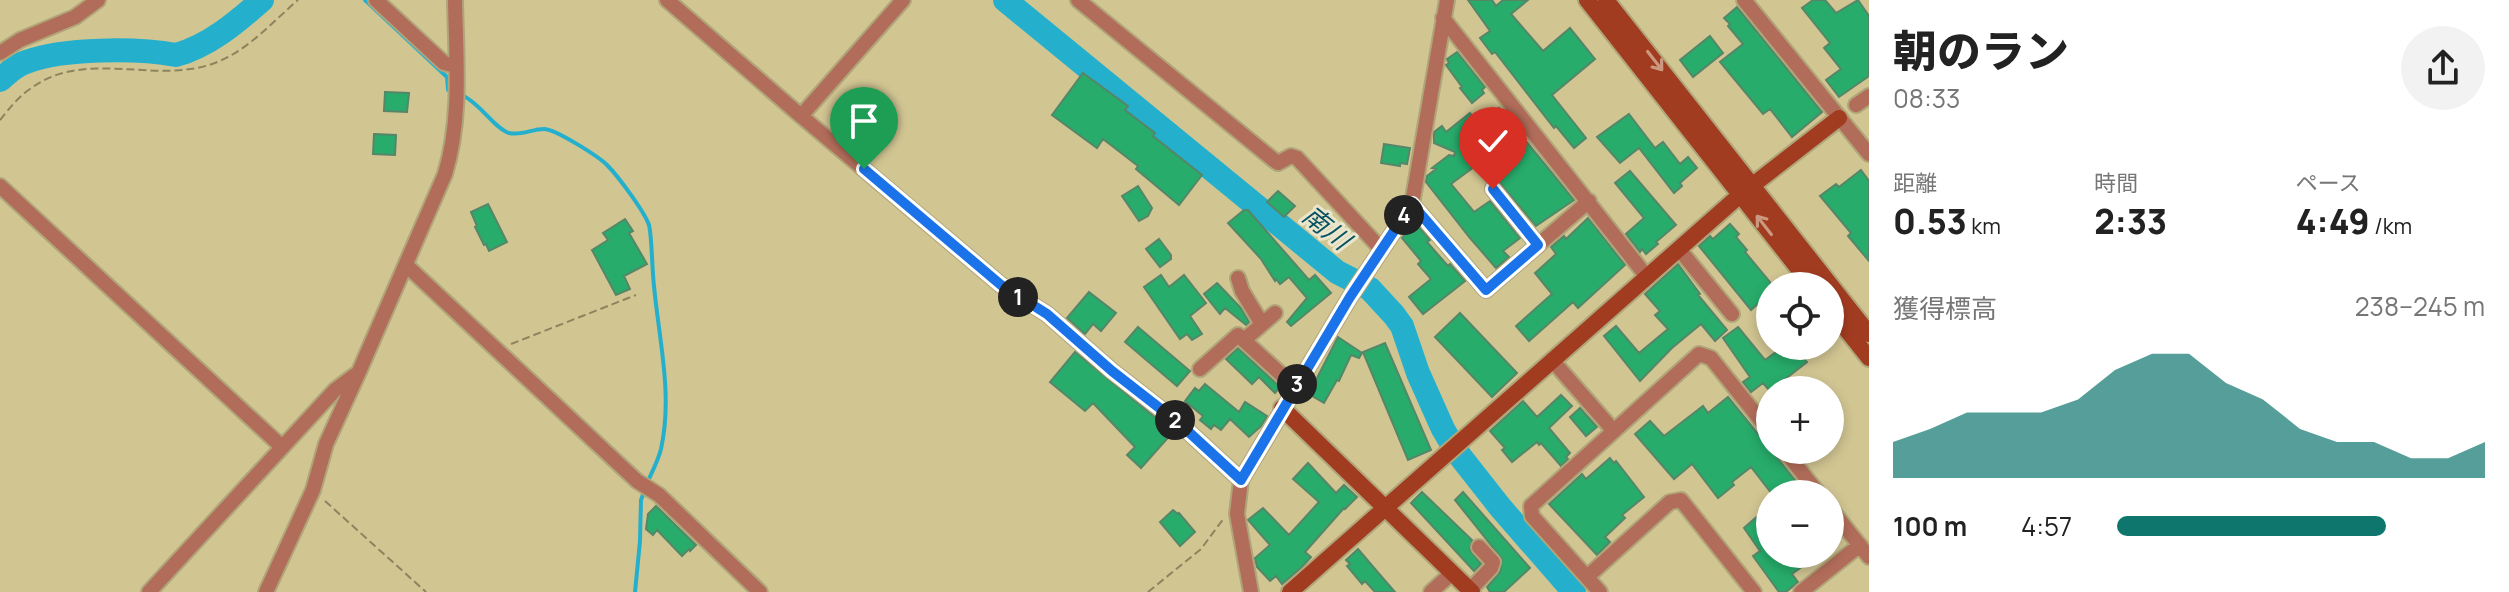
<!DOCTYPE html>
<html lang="ja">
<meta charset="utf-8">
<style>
body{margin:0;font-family:Manrope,"Noto Sans JP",sans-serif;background:#f2f2f2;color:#222;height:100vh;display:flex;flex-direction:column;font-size:30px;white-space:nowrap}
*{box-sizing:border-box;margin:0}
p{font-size:26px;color:#767676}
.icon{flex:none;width:44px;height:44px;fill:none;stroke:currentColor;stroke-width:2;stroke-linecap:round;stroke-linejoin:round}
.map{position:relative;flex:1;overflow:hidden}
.details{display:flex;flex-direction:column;background:#fff;width:640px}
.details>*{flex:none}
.buttons{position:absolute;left:1756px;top:272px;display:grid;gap:16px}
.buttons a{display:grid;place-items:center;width:88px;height:88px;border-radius:50%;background:#fff;box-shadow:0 4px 12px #0003;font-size:40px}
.pin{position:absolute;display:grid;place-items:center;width:68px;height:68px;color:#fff;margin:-82px -34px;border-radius:50% 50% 50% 0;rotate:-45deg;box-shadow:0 0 8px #0007}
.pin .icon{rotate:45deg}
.km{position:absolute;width:40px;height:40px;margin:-20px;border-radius:50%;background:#222;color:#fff;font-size:22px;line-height:40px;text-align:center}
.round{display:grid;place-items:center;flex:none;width:84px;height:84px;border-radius:42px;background:#f2f2f2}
.headline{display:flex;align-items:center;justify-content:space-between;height:136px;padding:0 24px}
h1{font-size:44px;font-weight:800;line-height:60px}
.metrics{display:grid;grid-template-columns:repeat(3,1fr);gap:12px;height:136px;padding:8px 24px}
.metrics div{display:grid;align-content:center}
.metrics b{font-size:34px;font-weight:800}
.metrics small{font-size:22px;font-weight:400}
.metrics p{font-size:22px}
.chart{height:224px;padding:16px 24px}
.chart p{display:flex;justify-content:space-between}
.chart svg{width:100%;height:144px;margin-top:8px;fill:#0f766e;opacity:.7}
ul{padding:0 24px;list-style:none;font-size:26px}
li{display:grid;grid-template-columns:128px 96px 1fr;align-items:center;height:60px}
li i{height:20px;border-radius:10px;background:#0f766e}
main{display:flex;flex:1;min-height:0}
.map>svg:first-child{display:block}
</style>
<main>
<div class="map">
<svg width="1869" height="592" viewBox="0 0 1869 592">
<rect width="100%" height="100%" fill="#d1c592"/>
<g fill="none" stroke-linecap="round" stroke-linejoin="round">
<path stroke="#24b0cd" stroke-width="4" d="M 365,0 L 447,77 L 448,90 L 454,92
M 462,95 C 481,104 494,128 509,133 C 521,136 532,129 544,129 C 555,129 598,156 607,165 C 618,176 644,211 649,225 C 652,237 652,271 654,286 C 659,340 673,395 661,449 C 658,461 652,472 647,483
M 635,592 L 640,541 L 641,500 L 644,492"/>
<path stroke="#24b0cd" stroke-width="24" d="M 1005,0 L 1337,272 L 1370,289 L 1394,315 L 1402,326 L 1418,373 L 1443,429 L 1456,451 L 1500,507 L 1574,592
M 0,80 C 8,73 16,65 26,62 C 63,48 137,48 176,55 C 209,46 237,22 262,0"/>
</g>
<path fill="#27ac6b" stroke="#568668" stroke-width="2" d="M 1468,0 L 1492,0 L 1496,6 L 1503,0 L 1528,0 L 1511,14 L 1543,51 L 1570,28 L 1595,59 L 1552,95 L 1586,138 L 1574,148 L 1556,126 L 1554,128 L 1495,52 L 1492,54 L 1480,38 L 1490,31 Z
M 1813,0 L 1825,0 L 1836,13 L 1858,0 L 1869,16 L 1869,76 L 1839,97 L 1826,80 L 1841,69 L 1824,48 L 1830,43 L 1802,8 Z
M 1737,7 L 1822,112 L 1792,137 L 1770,109 L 1763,114 L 1720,62 L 1743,44 L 1728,26 L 1730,24 L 1724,18 Z
M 1710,36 L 1723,53 L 1693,77 L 1680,60 Z
M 1457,52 L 1485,87 L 1482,90 L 1484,93 L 1472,103 L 1460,88 L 1462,87 L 1446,65 L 1449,63 L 1447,59 Z
M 1083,73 L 1128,106 L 1125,110 L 1155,133 L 1153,136 L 1202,175 L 1179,205 L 1136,169 L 1138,166 L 1103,139 L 1097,148 L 1052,115 Z
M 385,92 L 409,93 L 407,112 L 384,111 Z
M 1499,108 L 1574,200 L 1536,226 L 1482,161 L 1451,184 L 1474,212 L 1490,201 L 1520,238 L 1503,251 L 1509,257 L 1496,268 L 1470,238 L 1426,182 L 1427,176 L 1436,169 L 1432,168 L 1449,155 L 1454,156 L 1455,152 L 1434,143 L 1434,132 L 1442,126 L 1446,132 L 1470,113 L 1478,124 Z
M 1629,114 L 1655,148 L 1663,142 L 1680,164 L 1688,157 L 1697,168 L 1680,183 L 1682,186 L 1674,193 L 1639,148 L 1620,163 L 1597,137 Z
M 374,134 L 396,135 L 395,155 L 373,154 Z
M 1384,144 L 1410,148 L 1407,164 L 1400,163 L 1400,166 L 1381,163 Z
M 1861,170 L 1869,181 L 1869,261 L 1848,236 L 1851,233 L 1820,196 L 1836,184 L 1839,187 Z
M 1630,171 L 1676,225 L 1656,242 L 1658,244 L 1646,254 L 1642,249 L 1640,252 L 1626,234 L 1644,218 L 1615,183 Z
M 1138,186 L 1152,208 L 1148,216 L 1139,221 L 1122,196 Z
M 1278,191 L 1295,206 L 1284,217 L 1267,202 Z
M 488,204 L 507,242 L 489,251 L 486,244 L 484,245 L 475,227 L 477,226 L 471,212 Z
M 1244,210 L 1248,210 L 1309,280 L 1315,275 L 1331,293 L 1291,326 L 1287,322 L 1307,298 L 1289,277 L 1280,284 L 1276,279 L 1275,281 L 1261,259 L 1228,223 Z
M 1588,218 L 1625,265 L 1578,308 L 1573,302 L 1529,341 L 1516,326 L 1552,294 L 1535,273 L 1556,254 L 1551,247 L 1564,236 L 1566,239 Z
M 625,219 L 633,231 L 629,233 L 647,264 L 624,276 L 630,289 L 616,295 L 592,250 L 608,240 L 603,233 Z
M 1415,222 L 1430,240 L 1427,242 L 1448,266 L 1450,264 L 1465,281 L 1423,314 L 1409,297 L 1431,279 L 1418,264 L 1421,261 L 1402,238 Z
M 1730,224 L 1739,234 L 1736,237 L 1747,250 L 1745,252 L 1770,282 L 1770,293 L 1751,310 L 1699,246 L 1710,236 L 1713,239 Z
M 1159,239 L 1171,255 L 1171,259 L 1160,267 L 1146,249 Z
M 1678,264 L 1700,294 L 1698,295 L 1727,330 L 1715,341 L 1701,324 L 1672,348 L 1640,381 L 1604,336 L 1616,326 L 1639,353 L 1668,329 L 1655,315 L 1660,311 L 1645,294 Z
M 1161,275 L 1169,287 L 1184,275 L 1206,303 L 1190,316 L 1202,334 L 1192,340 L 1187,334 L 1180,339 L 1144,287 Z
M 1217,283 L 1241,308 L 1249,322 L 1246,325 L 1225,308 L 1220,314 L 1204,294 Z
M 1089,292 L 1116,313 L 1101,331 L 1093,324 L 1085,334 L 1067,318 Z
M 1460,313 L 1517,373 L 1492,397 L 1435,337 Z
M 1138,327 L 1190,371 L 1177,386 L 1125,342 Z
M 1738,327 L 1765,360 L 1784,346 L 1794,346 L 1807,362 L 1784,380 L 1792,390 L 1769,390 L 1763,383 L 1751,392 L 1743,382 L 1750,377 L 1723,338 Z
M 1338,337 L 1362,353 L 1359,358 L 1351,355 L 1339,381 L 1337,380 L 1324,403 L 1305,392 L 1313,379 L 1316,380 Z
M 1385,343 L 1431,450 L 1408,460 L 1363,352 Z
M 1238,348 L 1280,387 L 1275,393 L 1259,377 L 1252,384 L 1226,359 Z
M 1075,352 L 1173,432 L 1141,468 L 1127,455 L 1135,447 L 1093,403 L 1085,411 L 1050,382 Z
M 1205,384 L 1239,412 L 1245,402 L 1267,416 L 1261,426 L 1249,437 L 1230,419 L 1221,430 L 1214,425 L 1211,429 L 1200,420 L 1203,416 L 1185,401 L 1195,388 L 1199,391 Z
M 1561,395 L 1572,406 L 1549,428 L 1570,453 L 1566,457 L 1568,459 L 1561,466 L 1541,443 L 1539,445 L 1537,442 L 1512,462 L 1502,450 L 1505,448 L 1490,431 L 1523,401 L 1537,417 Z
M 1728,397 L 1775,455 L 1806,494 L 1772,494 L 1751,467 L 1732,482 L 1734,485 L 1718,498 L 1692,464 L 1674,479 L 1635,434 L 1650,421 L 1664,436 L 1703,406 L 1708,413 Z
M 1580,408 L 1597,427 L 1586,436 L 1570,417 Z
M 1610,458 L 1614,463 L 1616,461 L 1644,497 L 1622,515 L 1625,518 L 1605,537 L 1610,542 L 1597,555 L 1549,504 L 1582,474 L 1586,479 Z
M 1308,463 L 1336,493 L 1344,485 L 1357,497 L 1345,509 L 1344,508 L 1305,552 L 1311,557 L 1302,567 L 1282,584 L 1276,576 L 1270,581 L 1257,567 L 1255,558 L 1270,545 L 1248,520 L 1263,508 L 1289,535 L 1319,502 L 1293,479 Z
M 1422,492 L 1472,540 L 1470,550 L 1481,564 L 1474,571 L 1411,503 Z
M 1463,492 L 1530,568 L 1504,592 L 1490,592 L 1487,587 L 1500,572 L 1502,559 L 1455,500 Z
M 656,506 L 696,545 L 690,551 L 689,549 L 682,556 L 657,530 L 653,535 L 646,529 L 648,514 Z
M 1173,510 L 1178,514 L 1179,513 L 1195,532 L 1180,546 L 1160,522 Z
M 1760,514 L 1770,526 L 1770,554 L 1794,554 L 1803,566 L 1792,574 L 1798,582 L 1786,592 L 1779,592 L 1753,556 L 1760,551 L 1744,528 Z
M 1358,549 L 1381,576 L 1395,592 L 1375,592 L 1365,581 L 1362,584 L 1347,566 L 1350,564 L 1346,560 Z"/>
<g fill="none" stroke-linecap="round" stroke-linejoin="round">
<g stroke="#b0a579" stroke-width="18">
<path id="street" d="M 376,0 L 444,63 L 456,66
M 667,0 L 801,116 L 903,0
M 1078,0 L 1275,161 L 1278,163 L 1291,156 L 1297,158 L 1381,249
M 1744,0 L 1869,154
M 1443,18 L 1647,277
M 0,53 L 20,40 L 75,17 L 98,0
M 1856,105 L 1869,96
M 801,116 L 1001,285 L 1047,314 L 1112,371 L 1180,424 L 1241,480
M 0,186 L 282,447
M 1493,189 L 1538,245
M 1412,204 L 1486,290 L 1589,201
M 1679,249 L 1732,314
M 406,265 L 637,481 L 659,495 L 760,592
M 1238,278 L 1242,291 L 1262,324
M 1244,340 L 1275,313
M 1552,360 L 1613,430
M 1200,369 L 1238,335 L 1295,387
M 1784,450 L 1819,494
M 1830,508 L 1869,557
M 1587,577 L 1670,502 L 1681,500 L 1754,592
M 1470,590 L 1491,568 L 1493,562 L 1479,547
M 149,592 L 335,390 L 355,375
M 266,592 L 313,490 L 326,444 L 358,374 L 445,174 C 462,118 456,58 455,0
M 1251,592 L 1237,514 L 1241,480 L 1350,297 L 1412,204 L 1447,0
M 1431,592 L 1452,573
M 1600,592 L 1532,516 L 1531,506 L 1699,354 L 1711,358 L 1770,432
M 1801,592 L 1860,545"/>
</g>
<g stroke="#b0a579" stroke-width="20">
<path id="secondary" d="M 1587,0 L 1812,286
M 1606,0 L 1869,334
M 1830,309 L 1869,358
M 1282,408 L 1472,592
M 1290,592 L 1740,195 L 1839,118"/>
</g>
<path stroke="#8d845e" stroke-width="2" stroke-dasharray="8 4" stroke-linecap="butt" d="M 0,120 C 9,109 18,97 30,89 C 83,49 151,83 209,65 C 245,54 270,24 298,0
M 511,344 L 636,295
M 325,501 L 426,592
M 1148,592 L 1201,549 L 1224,518"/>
<use href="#street" stroke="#b26d5a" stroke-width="14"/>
<use href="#secondary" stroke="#a23c20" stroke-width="16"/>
</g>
<defs><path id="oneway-shaft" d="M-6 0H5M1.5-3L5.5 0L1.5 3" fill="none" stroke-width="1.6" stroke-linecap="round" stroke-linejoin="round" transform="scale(2)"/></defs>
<g stroke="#ca997f">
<use href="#oneway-shaft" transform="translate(1655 61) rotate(52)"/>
<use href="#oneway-shaft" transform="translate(1764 225) rotate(-128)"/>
</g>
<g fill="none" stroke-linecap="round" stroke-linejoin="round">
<g stroke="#fff" stroke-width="16">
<path id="route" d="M 864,169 L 1001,285 L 1047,314 L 1112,371 L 1180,424 L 1241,480 L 1350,297 L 1412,204 L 1486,290 L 1538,245 L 1493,189"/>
</g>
<use href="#route" stroke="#1a73e8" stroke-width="10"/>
</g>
<g text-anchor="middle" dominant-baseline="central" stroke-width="6" stroke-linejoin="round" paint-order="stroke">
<g font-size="26" font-style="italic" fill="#065463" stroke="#ebe5cc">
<text transform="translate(1327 227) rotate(39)">南川</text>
</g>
</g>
</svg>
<div class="buttons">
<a><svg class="icon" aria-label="locate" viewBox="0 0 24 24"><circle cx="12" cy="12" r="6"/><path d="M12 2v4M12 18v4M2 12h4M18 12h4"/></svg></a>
<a>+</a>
<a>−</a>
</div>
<div class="pin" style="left:864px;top:169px;background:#1e9e55"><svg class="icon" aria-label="arrive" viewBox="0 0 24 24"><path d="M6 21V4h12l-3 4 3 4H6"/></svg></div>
<div class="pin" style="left:1493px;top:189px;background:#d93025"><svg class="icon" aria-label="check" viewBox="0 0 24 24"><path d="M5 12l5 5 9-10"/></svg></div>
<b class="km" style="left:1018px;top:297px">1</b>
<b class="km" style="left:1175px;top:420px">2</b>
<b class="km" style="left:1297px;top:384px">3</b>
<b class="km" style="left:1404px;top:215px">4</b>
</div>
<section class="details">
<div class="headline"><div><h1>朝のラン</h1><p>08:33</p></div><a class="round"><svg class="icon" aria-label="share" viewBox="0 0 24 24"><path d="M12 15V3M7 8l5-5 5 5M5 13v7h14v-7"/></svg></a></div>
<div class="metrics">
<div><p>距離</p><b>0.53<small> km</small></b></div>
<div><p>時間</p><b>2:33</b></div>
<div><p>ペース</p><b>4:49<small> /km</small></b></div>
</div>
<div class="chart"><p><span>獲得標高</span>238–245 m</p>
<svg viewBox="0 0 160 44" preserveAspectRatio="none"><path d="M0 44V33L10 29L20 24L30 24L40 24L50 20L60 11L70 6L80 6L90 15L100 20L110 29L120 33L130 33L140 38L150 38L160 33V44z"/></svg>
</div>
<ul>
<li><b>100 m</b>4:57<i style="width:73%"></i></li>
</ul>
</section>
</main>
